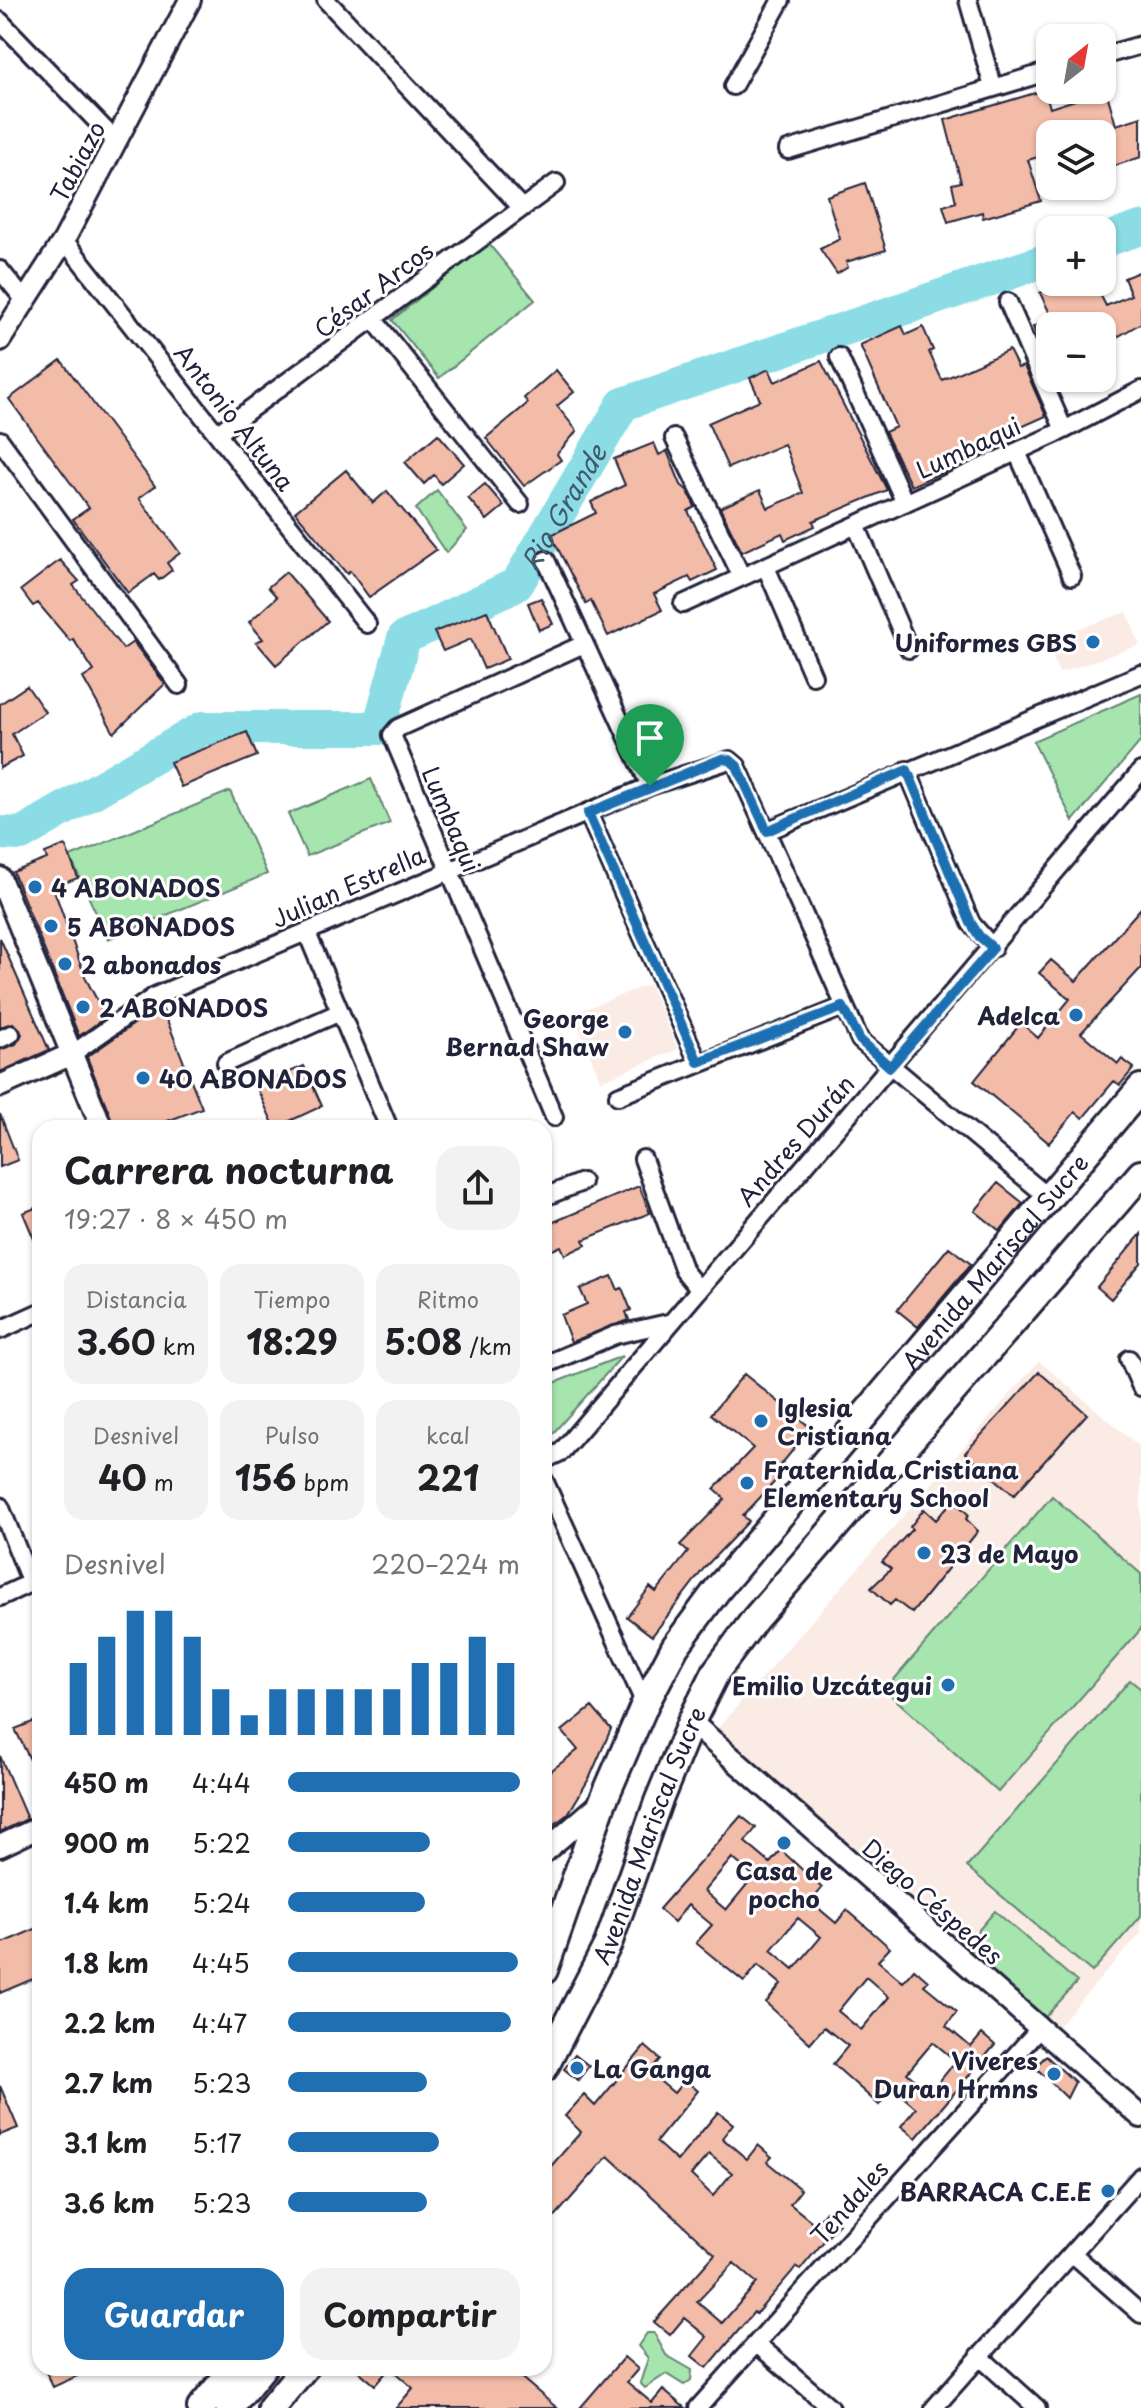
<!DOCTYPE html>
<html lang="es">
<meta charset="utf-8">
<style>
body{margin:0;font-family:"Playpen Sans",sans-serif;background:#f2f2f2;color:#202124;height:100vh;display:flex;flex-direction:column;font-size:30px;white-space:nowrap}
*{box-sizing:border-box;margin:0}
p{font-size:26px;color:#757577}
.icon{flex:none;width:44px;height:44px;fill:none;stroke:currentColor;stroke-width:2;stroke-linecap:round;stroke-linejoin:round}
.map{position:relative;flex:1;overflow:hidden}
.panel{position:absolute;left:32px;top:1120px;width:520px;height:1256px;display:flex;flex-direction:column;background:#fff;border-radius:24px;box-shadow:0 2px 6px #0004}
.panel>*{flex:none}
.needle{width:52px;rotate:31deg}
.tools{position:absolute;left:1036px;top:24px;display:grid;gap:16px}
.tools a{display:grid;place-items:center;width:80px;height:80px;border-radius:16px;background:#fff;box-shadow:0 2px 6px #0004;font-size:40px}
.pin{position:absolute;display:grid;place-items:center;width:68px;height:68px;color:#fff;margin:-82px -34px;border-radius:50% 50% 50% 0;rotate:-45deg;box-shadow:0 0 8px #0007}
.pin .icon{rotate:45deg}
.round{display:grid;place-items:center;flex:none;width:84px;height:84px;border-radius:24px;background:#f2f2f2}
.headline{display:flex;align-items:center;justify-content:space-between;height:136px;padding:0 32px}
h1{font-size:36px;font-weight:700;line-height:60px}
.stats{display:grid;grid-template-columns:repeat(3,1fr);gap:12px;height:136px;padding:8px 32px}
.stats div{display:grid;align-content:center;border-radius:20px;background:#f2f2f2;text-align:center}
.stats b{font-size:34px;font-weight:700}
.stats small{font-size:22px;font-weight:400}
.stats p{font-size:22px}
.chart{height:224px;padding:16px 32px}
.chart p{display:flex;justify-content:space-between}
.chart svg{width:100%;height:144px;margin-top:8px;stroke:#1f6fb2;stroke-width:6}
.cta{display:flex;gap:16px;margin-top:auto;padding:16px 32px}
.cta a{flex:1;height:92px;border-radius:24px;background:#1f6fb2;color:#fff;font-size:32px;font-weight:700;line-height:92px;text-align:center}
.cta a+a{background:#f2f2f2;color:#202124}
ul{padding:0 32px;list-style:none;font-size:26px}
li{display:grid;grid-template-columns:128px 96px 1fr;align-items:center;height:60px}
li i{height:20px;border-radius:10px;background:#1f6fb2}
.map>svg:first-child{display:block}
</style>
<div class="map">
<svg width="1141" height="2408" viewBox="0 0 1141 2408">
<rect width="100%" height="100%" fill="#fff"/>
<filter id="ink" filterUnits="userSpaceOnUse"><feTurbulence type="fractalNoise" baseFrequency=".0125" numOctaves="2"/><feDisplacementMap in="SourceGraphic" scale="16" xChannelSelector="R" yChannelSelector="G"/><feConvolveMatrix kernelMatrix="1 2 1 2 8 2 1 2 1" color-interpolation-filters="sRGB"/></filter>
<g filter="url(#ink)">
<path fill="#fbebe5" d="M 1127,612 L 1140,645 L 1059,673 L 1046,640 Z
M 649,984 L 678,1049 L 601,1081 L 573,1014 Z
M 1039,1361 L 1141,1448 L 1141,1933 L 1050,2035 L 713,1734 Z"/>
<path fill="#a6e5ad" stroke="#648474" stroke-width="2" d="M 488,243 L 535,300 L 439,378 L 392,320 Z
M 437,490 L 467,530 L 446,553 L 416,509 Z
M 1141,694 L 1141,741 L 1073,821 L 1033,741 Z
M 371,779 L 390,823 L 307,856 L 288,814 Z
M 230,791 L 267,874 L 108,939 L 70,857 Z
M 622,1356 L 546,1441 L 544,1387 Z
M 1052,1496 L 1141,1574 L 1141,1629 L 998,1792 L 885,1690 Z
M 1130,1680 L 1141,1689 L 1141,1916 L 1092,1972 L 967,1867 Z
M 995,1911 L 1077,1982 L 1040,2023 L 959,1953 Z
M 647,2333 L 654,2333 L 666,2355 L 692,2370 L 691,2380 L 684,2385 L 666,2374 L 645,2388 L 640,2383 L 648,2358 L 638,2346 Z"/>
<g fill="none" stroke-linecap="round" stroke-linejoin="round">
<g stroke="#8bdce4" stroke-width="34">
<path d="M 1102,241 L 1141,228"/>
<path id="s1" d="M 0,833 L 21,834 L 203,728 L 379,728 L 404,638 L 517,584 L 623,404 L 1050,259"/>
</g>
</g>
<path fill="#f3bca8" stroke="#22223b" stroke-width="2" fill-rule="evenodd" d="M 1045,90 L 1050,108 L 1106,90 L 1116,125 L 1141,117 L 1141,157 L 1102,170 L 1102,134 L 1050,134 L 1050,143 L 1045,145 L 1048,154 L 1028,160 L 1041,201 L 983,218 L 982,212 L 948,222 L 943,206 L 956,202 L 952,184 L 961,182 L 945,120 Z
M 865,183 L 886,250 L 846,262 L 848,267 L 837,274 L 820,249 L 840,239 L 827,196 Z
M 1141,271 L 1141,323 L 1102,346 L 1102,326 L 1056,326 L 1040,293 L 1063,282 L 1094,282 L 1106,306 L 1131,295 L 1124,278 Z
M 1050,319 L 1050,371 L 1033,327 Z
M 902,326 L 906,335 L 923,327 L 933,350 L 929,352 L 942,380 L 1009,350 L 1018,368 L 1024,366 L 1046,416 L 981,445 L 985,454 L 911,486 L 885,432 L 896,427 L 860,345 Z
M 61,360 L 155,486 L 139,498 L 180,553 L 167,563 L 172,570 L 159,580 L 154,574 L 128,593 L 73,519 L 89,508 L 9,399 Z
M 821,361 L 887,490 L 813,521 L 815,526 L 785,540 L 782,533 L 742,552 L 720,508 L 760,490 L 768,508 L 803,493 L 784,444 L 728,468 L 708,423 L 760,400 L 750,378 L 769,369 L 775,382 Z
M 556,370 L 574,392 L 557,406 L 577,431 L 557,454 L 561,460 L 524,486 L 486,438 L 528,403 L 524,398 Z
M 438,434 L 464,464 L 441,484 L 434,475 L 424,484 L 405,462 Z
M 654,443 L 659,455 L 667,451 L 681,485 L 688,491 L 695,507 L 688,511 L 717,570 L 692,582 L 689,577 L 654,594 L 662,610 L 608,636 L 591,601 L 586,604 L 551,535 L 596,513 L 591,502 L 625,485 L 614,459 Z
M 346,470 L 373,503 L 387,491 L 436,550 L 369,597 L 350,571 L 347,574 L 295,512 Z
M 485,484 L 504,506 L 487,520 L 468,498 Z
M 60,560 L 79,581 L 73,585 L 123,649 L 133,642 L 165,684 L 114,733 L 83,678 L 94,671 L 73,639 L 70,641 L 38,603 L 33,606 L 21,590 Z
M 286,572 L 328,621 L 276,665 L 256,642 L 263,639 L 249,622 L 277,597 L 268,587 Z
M 541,598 L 553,624 L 539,630 L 528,603 Z
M 487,611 L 508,659 L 484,669 L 471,639 L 443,651 L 434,632 Z
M 27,686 L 45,712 L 12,734 L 23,756 L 0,768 L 0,704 Z
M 247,732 L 257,756 L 181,787 L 170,762 Z
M 65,845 L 78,878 L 53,887 L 86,979 L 106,1017 L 79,1036 L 13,872 L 47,859 L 45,853 Z
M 1141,908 L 1141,968 L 1081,1033 L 1118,1064 L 1122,1059 L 1134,1068 L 1120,1085 L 1114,1081 L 1083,1118 L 1075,1112 L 1049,1143 L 974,1081 L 1021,1023 L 1038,1038 L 1070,999 L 1039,973 L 1051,960 L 1076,981 Z
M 0,938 L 49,1050 L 0,1072 L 0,1050 L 16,1044 L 22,1034 L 13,1023 L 0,1027 Z
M 161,1005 L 202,1108 L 162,1123 L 164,1128 L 115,1128 L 87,1057 Z
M 304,1066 L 322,1106 L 275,1128 L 256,1086 Z
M 0,1114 L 18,1160 L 0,1167 Z
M 998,1183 L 1023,1203 L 1000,1231 L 975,1211 Z
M 639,1186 L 650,1213 L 583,1240 L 586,1245 L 565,1255 L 561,1246 L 544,1254 L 544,1226 Z
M 40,1206 L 40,1253 L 23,1213 Z
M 1141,1234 L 1141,1263 L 1111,1299 L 1097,1287 Z
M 949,1247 L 971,1264 L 918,1327 L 897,1310 Z
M 612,1276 L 618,1290 L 622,1288 L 631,1310 L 626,1312 L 629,1320 L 571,1342 L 561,1315 L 587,1304 L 580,1289 Z
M 1039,1372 L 1087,1414 L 1014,1495 L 965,1453 Z
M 744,1374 L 811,1428 L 774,1473 L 779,1477 L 743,1516 L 749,1521 L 705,1567 L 652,1636 L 627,1617 L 650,1587 L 656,1592 L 688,1552 L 680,1545 L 725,1499 L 714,1489 L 753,1448 L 711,1414 Z
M 953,1500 L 969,1515 L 966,1519 L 978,1531 L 912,1613 L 895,1600 L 890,1605 L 871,1588 L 891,1569 L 882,1562 L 912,1529 L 910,1527 L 924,1509 L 936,1520 Z
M 592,1707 L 611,1729 L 590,1777 L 568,1814 L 544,1832 L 544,1776 L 578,1750 L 562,1731 Z
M 40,1719 L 40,1780 L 15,1729 Z
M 0,1756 L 27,1819 L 0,1832 Z
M 741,1816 L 756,1828 L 745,1842 L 770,1863 L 781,1850 L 822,1888 L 811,1902 L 836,1923 L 847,1910 L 860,1921 L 890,1948 L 878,1961 L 903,1982 L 914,1969 L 928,1981 L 924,1985 L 957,2012 L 946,2026 L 971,2047 L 982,2034 L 995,2045 L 916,2138 L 901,2126 L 916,2108 L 893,2088 L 879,2105 L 833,2064 L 848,2046 L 824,2027 L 810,2043 L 766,2003 L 781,1984 L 758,1965 L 744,1982 L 696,1943 L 712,1925 L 688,1905 L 674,1922 L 659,1909 ZM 732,1858 L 754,1876 L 726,1910 L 704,1891 ZM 798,1918 L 821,1937 L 794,1969 L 771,1950 ZM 866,1977 L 889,1997 L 861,2030 L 838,2011 ZM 933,2042 L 956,2061 L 930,2093 L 907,2073 Z
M 40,1927 L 40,1976 L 0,1993 L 0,1944 Z
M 645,2046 L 660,2059 L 649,2072 L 674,2093 L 685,2080 L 698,2091 L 656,2142 L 677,2161 L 718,2112 L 733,2124 L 722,2138 L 747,2159 L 758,2145 L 772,2157 L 767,2162 L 801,2190 L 790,2204 L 815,2224 L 826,2211 L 839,2223 L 800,2270 L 796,2267 L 756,2314 L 754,2312 L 707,2368 L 692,2356 L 707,2337 L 684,2318 L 670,2335 L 654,2322 L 715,2254 L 608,2156 L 544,2229 L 544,2174 L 581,2132 L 565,2116 L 584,2095 L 595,2106 ZM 709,2154 L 732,2173 L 713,2196 L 691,2175 ZM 734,2263 L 757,2283 L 722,2323 L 697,2302 Z
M 575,2055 L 589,2066 L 578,2080 L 564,2069 Z
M 1046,2056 L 1075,2082 L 1067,2098 L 1035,2067 Z
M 0,2086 L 18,2128 L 0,2135 Z
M 624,2357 L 638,2369 L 627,2382 L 652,2403 L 663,2390 L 685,2408 L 580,2408 Z
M 44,2368 L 95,2368 L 53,2387 Z
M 355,2368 L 390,2368 L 375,2385 Z
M 390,2368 L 510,2368 L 557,2408 L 396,2408 L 413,2388 Z"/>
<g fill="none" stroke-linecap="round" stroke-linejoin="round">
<g stroke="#22223b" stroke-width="22">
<path id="minor" d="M 326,0 L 521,207
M 968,0 L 993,87
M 0,21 L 116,141
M 1102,56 L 1141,45
M 733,86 L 781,0
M 788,150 L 1050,71
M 64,240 L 367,624
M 0,270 L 26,302
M 1008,302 L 1064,430
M 374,320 L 520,504
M 839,357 L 905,503
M 218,433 L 556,183
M 674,438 L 742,577
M 0,440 L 179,685
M 1017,452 L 1072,576
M 856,525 L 909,649
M 546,560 L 650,786
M 766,567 L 813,676
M 683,604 L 1064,430 L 1141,390
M 907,770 L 971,923 L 993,948
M 588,813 L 698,1062
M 767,831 L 1141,674
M 307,933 L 389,1128
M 0,1039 L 11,1034
M 72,1054 L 155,996 L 650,786 L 730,760 L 737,766 L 860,1040 L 1048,1197
M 226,1063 L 340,1012
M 618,1096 L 843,1007
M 554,1117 L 392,735 L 398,728 L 584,644
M 643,1159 L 684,1271 L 698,1288
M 544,1197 L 582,1182
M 0,1330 L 40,1312
M 1129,1359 L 1141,1387
M 544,1365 L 615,1335 L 668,1323
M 544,1460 L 561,1452 L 1141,771
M 544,1480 L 645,1704
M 0,1506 L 31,1583
M 0,1597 L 39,1579
M 1073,2254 L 1141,2314
M 757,2344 L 831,2408
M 979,2356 L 1037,2408
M 698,2408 L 1039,2029
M 934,2408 L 1141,2176"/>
</g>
<g stroke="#22223b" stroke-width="26">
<path id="tertiary" d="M 0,340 L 64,240 L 190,0
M 0,878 L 102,1128
M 0,1086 L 72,1054
M 691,1722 L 1141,2117
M 0,1846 L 40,1827
M 544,1852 L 603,1801"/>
</g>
<g stroke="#22223b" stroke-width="32">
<g id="primary">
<path id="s2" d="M 544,1970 L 603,1801 L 645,1704 L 675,1647 L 717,1590 L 1141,1088"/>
<path id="s3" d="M 544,2068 L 608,1944 L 658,1802 L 691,1722 L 717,1670 L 755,1619 L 1141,1174"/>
<path d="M 201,2408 L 234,2368"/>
<path d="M 229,2408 L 262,2368"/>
<path d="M 271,2408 L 304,2368"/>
</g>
</g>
<use href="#minor" stroke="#fff" stroke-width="16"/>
<use href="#tertiary" stroke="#fff" stroke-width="20"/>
<use href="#primary" stroke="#fff" stroke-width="26"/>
</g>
</g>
<g fill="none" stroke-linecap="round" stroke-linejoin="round" filter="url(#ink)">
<g stroke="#fff" stroke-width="16">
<path id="route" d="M 722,759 L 730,760 L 737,766 L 767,831 L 907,770 L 971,923 L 979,936 L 993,948 L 890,1067 L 860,1040 L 843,1007 L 698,1062 L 588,813 Z"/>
</g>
<use href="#route" stroke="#1f6fb2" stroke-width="10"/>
</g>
<g fill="#1f6fb2" stroke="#fff" stroke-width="3">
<circle cx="1093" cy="642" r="8"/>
<circle cx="35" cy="887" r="8"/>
<circle cx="51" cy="926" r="8"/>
<circle cx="65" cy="964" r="8"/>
<circle cx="83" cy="1007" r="8"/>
<circle cx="1076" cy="1015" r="8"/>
<circle cx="625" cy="1032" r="8"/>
<circle cx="143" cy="1078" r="8"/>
<circle cx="761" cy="1421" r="8"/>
<circle cx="747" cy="1483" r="8"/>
<circle cx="924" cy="1553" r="8"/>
<circle cx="948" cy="1685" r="8"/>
<circle cx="784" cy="1843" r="8"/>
<circle cx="577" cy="2068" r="8"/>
<circle cx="1054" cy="2074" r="8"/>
<circle cx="1108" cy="2191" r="8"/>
</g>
<g text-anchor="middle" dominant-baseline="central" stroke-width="6" stroke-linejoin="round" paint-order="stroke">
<g font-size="24" fill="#22223b" stroke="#fff">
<text transform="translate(77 161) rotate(-62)">Tabiazo</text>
<text transform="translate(373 289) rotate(-37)">César Arcos</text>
<text transform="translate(235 417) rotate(52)">Antonio Altuna</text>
<text transform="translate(968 447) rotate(-25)">Lumbaqui</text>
<text transform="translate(452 819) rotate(67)">Lumbaqui</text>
<text transform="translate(348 886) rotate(-24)">Julian Estrella</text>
<text transform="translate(795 1140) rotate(-49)">Andres Durán</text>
<text stroke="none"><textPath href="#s2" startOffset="850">Avenida Mariscal Sucre</textPath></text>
<text stroke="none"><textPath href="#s3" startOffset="256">Avenida Mariscal Sucre</textPath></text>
<text transform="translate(933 1901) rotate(41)">Diego Céspedes</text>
<text transform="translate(849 2202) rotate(-49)">Tendales</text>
</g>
<g font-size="24" font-weight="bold" fill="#22223b" stroke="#fff" text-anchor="start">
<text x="1077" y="642" text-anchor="end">Uniformes GBS</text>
<text x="51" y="887">4 ABONADOS</text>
<text x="67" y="926">5 ABONADOS</text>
<text x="81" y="964">2 abonados</text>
<text x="99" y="1007">2 ABONADOS</text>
<text x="1060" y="1015" text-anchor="end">Adelca</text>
<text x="609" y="1018" text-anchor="end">George<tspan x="609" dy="28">Bernad Shaw</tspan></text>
<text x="159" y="1078">40 ABONADOS</text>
<text x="777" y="1407">Iglesia<tspan x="777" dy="28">Cristiana</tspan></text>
<text x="763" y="1469">Fraternida Cristiana<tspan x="763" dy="28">Elementary School</tspan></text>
<text x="940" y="1553">23 de Mayo</text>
<text x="932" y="1685" text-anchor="end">Emilio Uzcátegui</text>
<text x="784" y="1870" text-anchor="middle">Casa de<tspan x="784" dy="28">pocho</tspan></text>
<text x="1038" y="2060" text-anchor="end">Viveres<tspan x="1038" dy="28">Duran Hrmns</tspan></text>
<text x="593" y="2068">La Ganga</text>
<text x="1092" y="2191" text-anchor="end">BARRACA C.E.E</text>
</g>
<g font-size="26" font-style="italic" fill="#425a6e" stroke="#fff">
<text stroke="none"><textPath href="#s1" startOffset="716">Rio Grande</textPath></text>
</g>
</g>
</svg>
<div class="tools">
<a><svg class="needle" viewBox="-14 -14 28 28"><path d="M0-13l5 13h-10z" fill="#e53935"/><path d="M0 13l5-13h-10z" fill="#757577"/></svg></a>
<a><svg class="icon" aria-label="layers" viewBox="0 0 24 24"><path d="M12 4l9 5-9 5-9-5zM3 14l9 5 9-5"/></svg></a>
<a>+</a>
<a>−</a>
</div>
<div class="pin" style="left:650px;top:786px;background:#1e9e55"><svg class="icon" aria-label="arrive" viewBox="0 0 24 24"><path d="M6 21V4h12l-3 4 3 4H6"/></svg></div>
<section class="panel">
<div class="headline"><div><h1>Carrera nocturna</h1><p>19:27 · 8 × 450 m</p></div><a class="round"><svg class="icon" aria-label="share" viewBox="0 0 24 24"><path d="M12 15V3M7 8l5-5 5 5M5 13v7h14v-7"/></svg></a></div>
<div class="stats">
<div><p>Distancia</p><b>3.60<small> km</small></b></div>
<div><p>Tiempo</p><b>18:29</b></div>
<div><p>Ritmo</p><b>5:08<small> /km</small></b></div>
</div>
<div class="stats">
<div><p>Desnivel</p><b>40<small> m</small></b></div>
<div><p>Pulso</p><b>156<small> bpm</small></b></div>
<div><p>kcal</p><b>221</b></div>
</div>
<div class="chart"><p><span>Desnivel</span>220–224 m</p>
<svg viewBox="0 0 160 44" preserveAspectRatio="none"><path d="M5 44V22M15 44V14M25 44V6M35 44V6M45 44V14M55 44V30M65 44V38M75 44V30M85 44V30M95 44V30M105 44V30M115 44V30M125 44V22M135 44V22M145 44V14M155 44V22"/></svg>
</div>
<ul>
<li><b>450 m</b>4:44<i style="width:100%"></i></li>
<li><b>900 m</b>5:22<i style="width:61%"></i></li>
<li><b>1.4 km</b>5:24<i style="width:59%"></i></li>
<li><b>1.8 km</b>4:45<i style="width:99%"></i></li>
<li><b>2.2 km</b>4:47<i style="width:96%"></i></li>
<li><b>2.7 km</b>5:23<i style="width:60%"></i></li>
<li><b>3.1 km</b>5:17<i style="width:65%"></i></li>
<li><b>3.6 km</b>5:23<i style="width:60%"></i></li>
</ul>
<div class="cta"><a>Guardar</a><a>Compartir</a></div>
</section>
</div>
